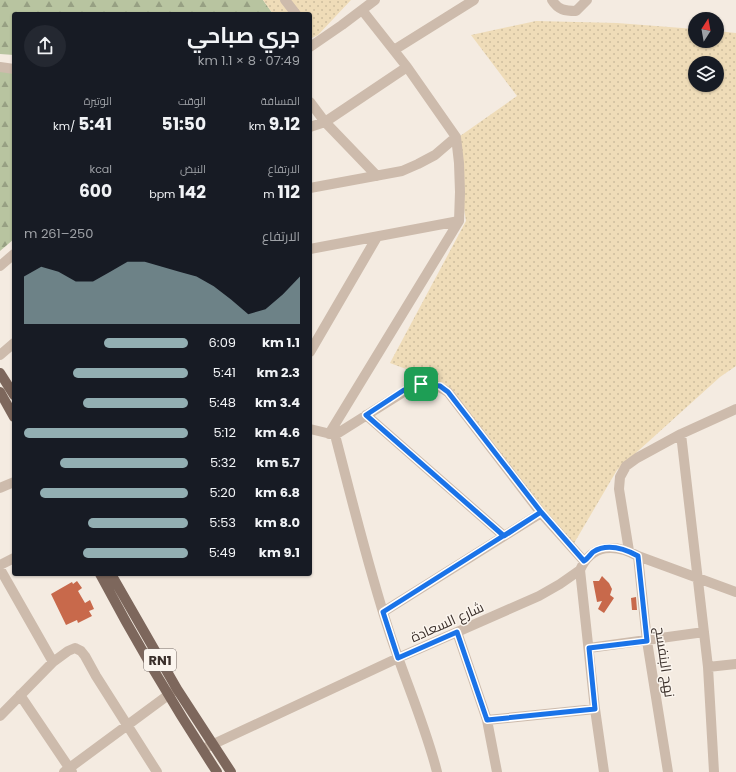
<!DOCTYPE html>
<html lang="ar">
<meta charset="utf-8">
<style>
body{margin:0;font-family:Poppins,Cairo,sans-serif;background:#242831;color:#f1f3f6;direction:rtl;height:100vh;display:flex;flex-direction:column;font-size:15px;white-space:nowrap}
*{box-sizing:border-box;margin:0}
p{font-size:13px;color:#9ea1a6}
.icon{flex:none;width:22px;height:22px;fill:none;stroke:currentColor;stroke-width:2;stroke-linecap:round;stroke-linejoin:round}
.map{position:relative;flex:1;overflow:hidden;direction:ltr}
.drawer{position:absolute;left:12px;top:12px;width:300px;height:564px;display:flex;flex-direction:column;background:#171b24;border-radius:4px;box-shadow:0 1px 3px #0004;direction:rtl}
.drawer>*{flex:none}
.needle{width:26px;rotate:11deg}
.tools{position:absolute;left:688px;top:12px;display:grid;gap:8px}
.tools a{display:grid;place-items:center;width:36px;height:36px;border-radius:50%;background:#171b24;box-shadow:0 1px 3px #0004;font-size:20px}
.pin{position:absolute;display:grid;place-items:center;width:34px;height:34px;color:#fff;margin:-17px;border-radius:8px;box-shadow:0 2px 6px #0006}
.round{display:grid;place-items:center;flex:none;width:42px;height:42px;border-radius:21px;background:#242831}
.overview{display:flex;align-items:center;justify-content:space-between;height:68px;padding:0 12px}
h1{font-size:22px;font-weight:700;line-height:30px}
.figures{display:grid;grid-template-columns:repeat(3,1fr);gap:6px;height:68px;padding:4px 12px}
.figures div{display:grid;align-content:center}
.figures b{font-size:17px;font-weight:700}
.figures small{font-size:11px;font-weight:400}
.figures p{font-size:11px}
.chart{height:112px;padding:8px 12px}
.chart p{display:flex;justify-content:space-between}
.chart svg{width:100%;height:72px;margin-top:4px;fill:#92aeb2;opacity:.7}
ul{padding:0 12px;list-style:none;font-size:13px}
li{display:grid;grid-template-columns:64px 48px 1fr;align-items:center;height:30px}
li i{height:10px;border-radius:5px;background:#92aeb2}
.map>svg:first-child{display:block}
</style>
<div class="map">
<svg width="736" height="772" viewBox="0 0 736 772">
<defs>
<pattern id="forest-firs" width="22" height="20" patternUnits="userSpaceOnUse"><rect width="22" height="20" fill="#b8c4a0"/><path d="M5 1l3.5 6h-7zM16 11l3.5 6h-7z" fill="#97a083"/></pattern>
<pattern id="sand-dots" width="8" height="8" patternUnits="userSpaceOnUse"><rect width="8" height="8" fill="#efdcb8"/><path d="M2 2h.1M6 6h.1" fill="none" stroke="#cebd9e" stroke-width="1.8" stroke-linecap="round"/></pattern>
</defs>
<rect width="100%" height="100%" fill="#f4ebe1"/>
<path fill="url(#forest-firs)" d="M 0,0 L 263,0 L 273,14 L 14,14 L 14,55 L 0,54 Z
M 0,68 L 14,71 L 14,239 L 0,251 Z"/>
<path fill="url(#sand-dots)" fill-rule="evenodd" d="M 263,0 L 351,0 L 318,35 L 310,39 L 310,14 L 273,14 Z
M 536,21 L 617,23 L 695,29 L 695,41 L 717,41 L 717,31 L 736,33 L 736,366 L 720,377 L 617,470 L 573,545 L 430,378 L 390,363 L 466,221 L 453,141 L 517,96 L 471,35 ZM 695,63 L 717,63 L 717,85 L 695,85 Z"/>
<path fill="#c8694b" d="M 602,576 L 609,583 L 612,589 L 610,595 L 614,598 L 604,613 L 598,609 L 602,601 L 597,602 L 593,581 L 599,581 Z
M 77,581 L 82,588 L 78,591 L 85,603 L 90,600 L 94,609 L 89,611 L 92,616 L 78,623 L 77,620 L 66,625 L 51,594 L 72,582 L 73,584 Z
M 636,597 L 637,610 L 632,610 L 631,598 Z"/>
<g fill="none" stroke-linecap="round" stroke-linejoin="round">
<path stroke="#cdbbac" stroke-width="10" d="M 285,0 L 296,14
M 552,0 C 558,10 565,11 576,11 L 587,0
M 310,47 L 342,25 L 375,0
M 394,50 L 474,0
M 0,67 L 14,69
M 310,102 L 325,122 L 377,176
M 310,127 L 325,122 L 407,67
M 310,188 L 402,171 L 418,164 L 435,155 L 456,137
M 310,249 L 459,221
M 0,266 L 14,254
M 310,352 L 377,237
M 0,355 L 14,343
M 366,415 L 504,536
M 310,429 L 335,435 L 413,386 C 426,383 436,384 448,392 L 541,513 L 584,561
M 329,434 L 459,221 L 460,192 L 459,163 L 456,137 L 407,67 L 362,10
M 681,434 L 708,667 L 714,772
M 335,435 C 352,500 368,567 389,631 C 404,678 425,724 437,772
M 0,488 L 14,482
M 629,551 L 619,489 L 620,477 L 626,466 L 637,458 L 681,434 L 736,409
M 638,556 L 647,641 L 668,772
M 0,565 L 14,558
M 0,569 L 53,662
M 383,612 L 541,513
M 457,632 L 487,720 L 497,772
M 589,648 L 704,632
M 708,667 L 736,664
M 20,695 L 72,772
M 0,716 L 53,662 L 68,651 L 75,648 L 81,651 L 85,656 L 96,676 L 157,772
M 487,720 L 595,709
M 205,748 L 398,658 L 539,596 L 560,584 L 580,570
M 64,772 L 175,690
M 604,772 L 595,709 L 580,570 C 592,543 616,544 638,556 L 736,592"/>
<path stroke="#7d675c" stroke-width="10" d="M 0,373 L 14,395
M 0,392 L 14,417
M 100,574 C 136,642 175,708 217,772
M 111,574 L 177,689 L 231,772"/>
</g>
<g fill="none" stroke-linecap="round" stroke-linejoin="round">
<g stroke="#fff" stroke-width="8">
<path id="route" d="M 421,384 L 440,386 L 448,392 L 541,512 L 383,612 L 398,658 L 457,632 L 487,720 L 595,709 L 589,648 L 647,641 L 638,556 C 625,549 607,543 593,552 C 590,555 587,559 584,561 L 541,512 L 504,536 L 366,415 L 404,390 L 421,384"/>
</g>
<use href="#route" stroke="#1a73e8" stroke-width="5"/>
</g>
<g text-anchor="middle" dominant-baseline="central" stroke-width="3" stroke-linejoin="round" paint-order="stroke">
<rect fill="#fbf5ee" stroke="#756b66" stroke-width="1" x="144" y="649" width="32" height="22" rx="3"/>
<g font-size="13" font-weight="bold" fill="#3b302b">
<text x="160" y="660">RN1</text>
</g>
<g font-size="14" fill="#3b302b" stroke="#fbf5ee">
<text transform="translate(447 622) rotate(-24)">شارع السعادة</text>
<text transform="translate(665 662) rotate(82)">نهج البنفسج</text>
</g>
</g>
</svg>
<div class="tools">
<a><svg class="needle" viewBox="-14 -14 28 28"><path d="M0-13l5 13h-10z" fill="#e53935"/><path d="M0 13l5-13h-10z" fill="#9ea1a6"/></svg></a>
<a><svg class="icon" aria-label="layers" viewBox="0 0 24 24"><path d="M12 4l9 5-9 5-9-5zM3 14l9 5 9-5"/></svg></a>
</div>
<div class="pin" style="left:421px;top:384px;background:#1e9e55"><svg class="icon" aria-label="arrive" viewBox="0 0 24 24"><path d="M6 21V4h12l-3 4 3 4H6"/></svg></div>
<section class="drawer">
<div class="overview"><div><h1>جري صباحي</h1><p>07:49 · 8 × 1.1 km</p></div><a class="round"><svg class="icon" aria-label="share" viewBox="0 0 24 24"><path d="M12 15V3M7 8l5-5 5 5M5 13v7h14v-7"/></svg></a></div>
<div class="figures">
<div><p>المسافة</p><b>9.12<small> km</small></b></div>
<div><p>الوقت</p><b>51:50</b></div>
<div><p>الوتيرة</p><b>5:41<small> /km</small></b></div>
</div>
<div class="figures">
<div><p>الارتفاع</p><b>112<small> m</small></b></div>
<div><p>النبض</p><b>142<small> bpm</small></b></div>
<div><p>kcal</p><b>600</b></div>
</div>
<div class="chart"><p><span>الارتفاع</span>250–261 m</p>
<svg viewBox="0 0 160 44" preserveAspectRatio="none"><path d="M0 44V15L10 9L20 12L30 18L40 18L50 12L60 6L70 6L80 9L90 12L100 15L110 21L120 29L130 38L140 35L150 26L160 15V44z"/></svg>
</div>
<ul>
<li><b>1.1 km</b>6:09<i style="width:51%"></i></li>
<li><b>2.3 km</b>5:41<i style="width:70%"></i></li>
<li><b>3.4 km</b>5:48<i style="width:64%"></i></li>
<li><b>4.6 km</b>5:12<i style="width:100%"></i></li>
<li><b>5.7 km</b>5:32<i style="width:78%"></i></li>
<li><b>6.8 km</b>5:20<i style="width:90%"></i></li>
<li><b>8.0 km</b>5:53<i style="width:61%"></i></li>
<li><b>9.1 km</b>5:49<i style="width:64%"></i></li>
</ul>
</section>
</div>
